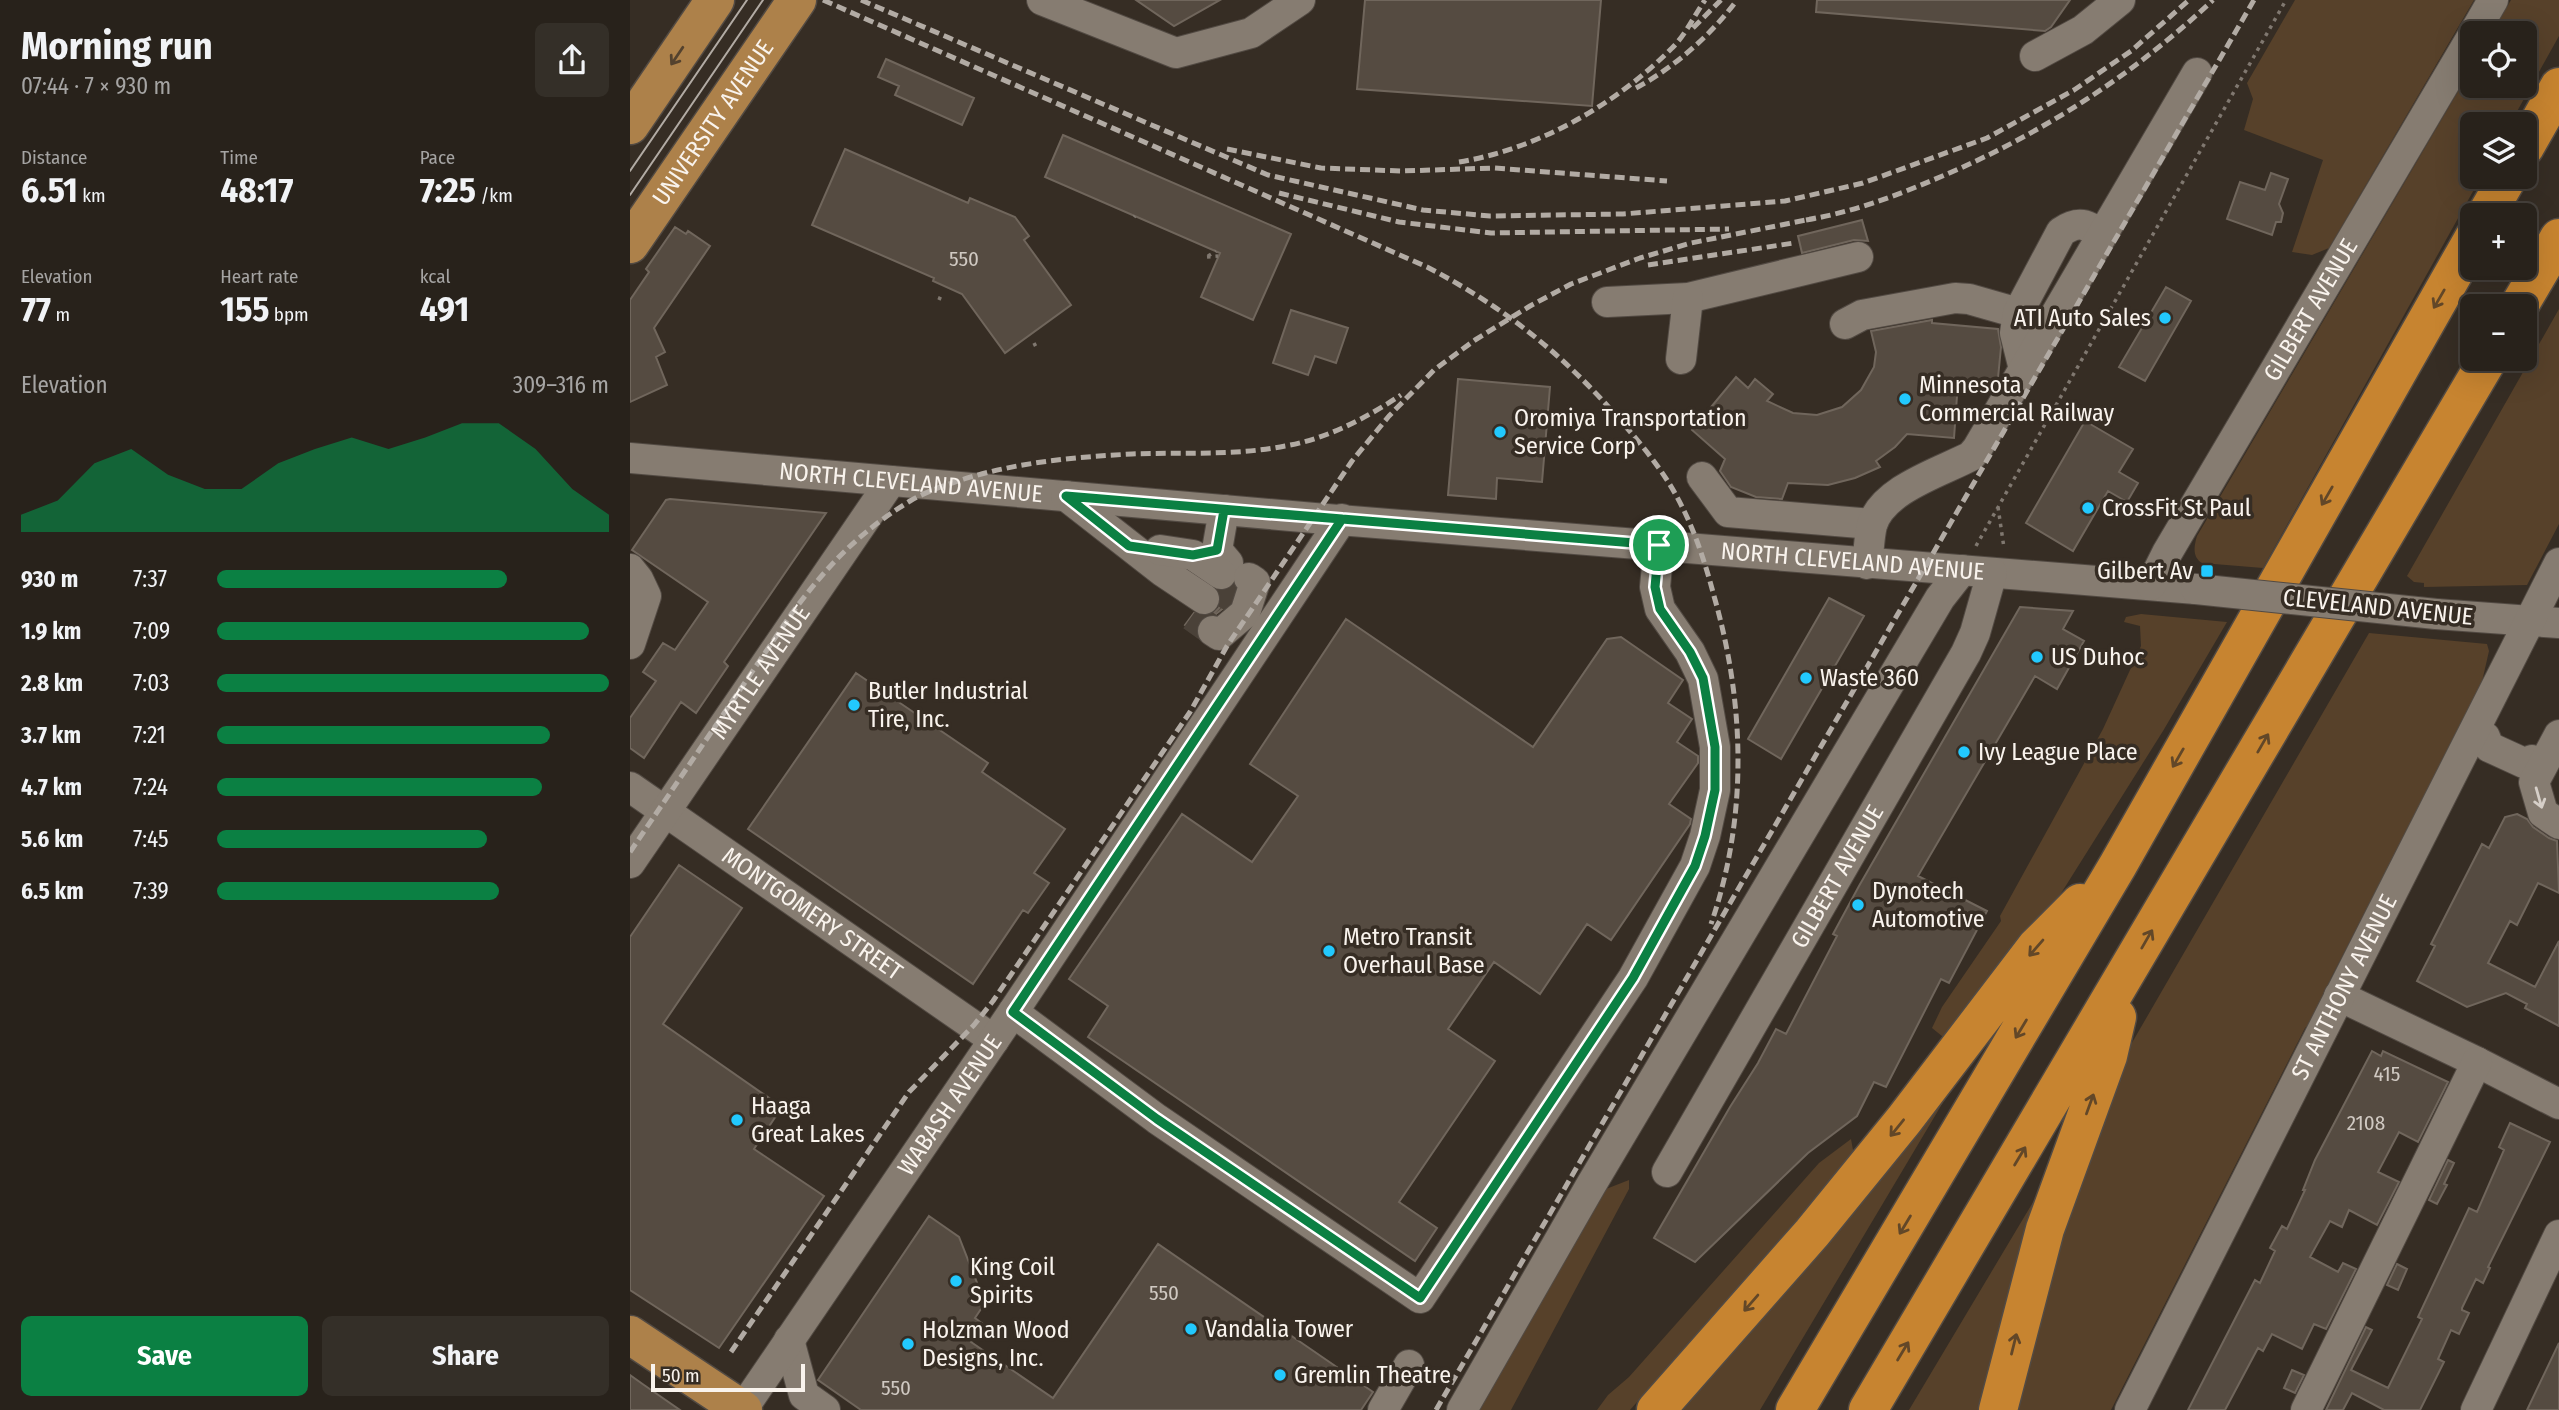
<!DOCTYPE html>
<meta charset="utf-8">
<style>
body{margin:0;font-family:"Fira Sans Condensed",sans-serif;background:#342f28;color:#f1f3f6;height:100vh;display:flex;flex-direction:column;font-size:26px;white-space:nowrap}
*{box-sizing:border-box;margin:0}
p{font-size:23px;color:#a5a4a3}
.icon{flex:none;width:38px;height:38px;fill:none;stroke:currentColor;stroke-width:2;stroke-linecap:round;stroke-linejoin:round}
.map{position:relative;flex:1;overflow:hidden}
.details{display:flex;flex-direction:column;background:#28221b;width:630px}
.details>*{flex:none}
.buttons{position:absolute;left:1830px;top:21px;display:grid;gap:14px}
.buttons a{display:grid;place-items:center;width:77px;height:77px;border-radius:10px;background:#28221b;box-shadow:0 7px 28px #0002,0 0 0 2px #443f3a;font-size:35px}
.scale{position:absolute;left:21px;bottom:18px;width:154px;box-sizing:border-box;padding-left:7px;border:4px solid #f9f3ed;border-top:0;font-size:19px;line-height:24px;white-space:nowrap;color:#f9f3ed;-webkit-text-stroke:5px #362d24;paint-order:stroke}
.pin{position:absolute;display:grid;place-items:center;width:60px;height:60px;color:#fff;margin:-30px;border:4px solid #fff;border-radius:50%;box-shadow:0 2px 7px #0007}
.round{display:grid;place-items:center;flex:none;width:74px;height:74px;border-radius:10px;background:#342f28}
.overview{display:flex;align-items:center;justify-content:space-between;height:119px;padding:0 21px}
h1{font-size:38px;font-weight:700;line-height:52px}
.metrics{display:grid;grid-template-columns:repeat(3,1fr);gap:10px;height:119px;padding:7px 21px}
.metrics div{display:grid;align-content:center}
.metrics b{font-size:35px;font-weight:700}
.metrics small{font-size:19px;font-weight:400}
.metrics p{font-size:19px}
.chart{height:196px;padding:14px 21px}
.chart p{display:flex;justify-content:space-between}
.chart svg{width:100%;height:126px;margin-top:7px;fill:#0b8043;opacity:.7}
.action{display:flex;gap:14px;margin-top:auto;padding:14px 21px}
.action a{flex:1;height:80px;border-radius:10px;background:#0b8043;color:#fff;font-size:28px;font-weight:700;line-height:80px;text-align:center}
.action a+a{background:#342f28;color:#f1f3f6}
ul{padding:0 21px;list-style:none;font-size:23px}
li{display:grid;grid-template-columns:112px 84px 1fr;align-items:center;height:52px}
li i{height:18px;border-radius:9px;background:#0b8043}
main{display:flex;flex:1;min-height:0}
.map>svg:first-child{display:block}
</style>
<main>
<section class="details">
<div class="overview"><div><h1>Morning run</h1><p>07:44 · 7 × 930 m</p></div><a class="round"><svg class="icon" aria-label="share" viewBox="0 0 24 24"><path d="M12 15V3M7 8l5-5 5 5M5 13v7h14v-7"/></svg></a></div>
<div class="metrics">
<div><p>Distance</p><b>6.51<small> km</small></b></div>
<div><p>Time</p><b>48:17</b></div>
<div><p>Pace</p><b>7:25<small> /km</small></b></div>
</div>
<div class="metrics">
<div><p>Elevation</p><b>77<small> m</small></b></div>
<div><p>Heart rate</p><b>155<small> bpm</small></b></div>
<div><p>kcal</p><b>491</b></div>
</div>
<div class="chart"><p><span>Elevation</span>309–316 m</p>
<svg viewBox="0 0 160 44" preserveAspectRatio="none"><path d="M0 44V38L10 33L20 20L30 15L40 24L50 29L60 29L70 20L80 15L90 11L100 15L110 11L120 6L130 6L140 15L150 29L160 38V44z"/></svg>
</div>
<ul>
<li><b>930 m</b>7:37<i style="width:74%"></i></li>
<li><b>1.9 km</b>7:09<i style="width:95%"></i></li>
<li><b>2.8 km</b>7:03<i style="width:100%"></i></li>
<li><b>3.7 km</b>7:21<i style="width:85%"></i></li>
<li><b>4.7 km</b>7:24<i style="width:83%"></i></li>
<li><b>5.6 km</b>7:45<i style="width:69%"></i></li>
<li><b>6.5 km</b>7:39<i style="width:72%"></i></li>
</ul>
<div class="action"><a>Save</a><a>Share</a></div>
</section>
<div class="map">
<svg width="1929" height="1410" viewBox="0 0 1929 1410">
<rect width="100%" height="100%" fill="#362d24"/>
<path fill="#57412a" d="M 1665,0 L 1844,0 L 1699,248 L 1682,255 L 1662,252 L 1693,160 L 1614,130 L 1623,99 L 1617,83 Z
M 1881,0 L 1929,0 L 1929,36 L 1880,124 L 1843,124 L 1843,177 L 1851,177 L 1633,568 L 1572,563 C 1562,557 1564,546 1567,536 L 1843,66 L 1843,86 L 1895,86 L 1895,33 L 1862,33 Z
M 1929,309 L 1929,524 L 1897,585 L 1794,587 L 1794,583 L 1784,582 L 1777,576 Z
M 1511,614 L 1597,622 L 1533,731 L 1403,938 L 1323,1045 L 1302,1028 L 1312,1007 L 1371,921 L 1370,916 L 1473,729 L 1511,646 L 1510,626 L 1494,622 L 1496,617 Z
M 1739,633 L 1857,644 L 1859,651 L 1851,686 L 1701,978 C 1698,995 1689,1016 1675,1028 L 1481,1410 L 1380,1410 L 1412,1267 L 1481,1079 Z
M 1321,1089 L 1130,1410 L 1052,1410 L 1160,1288 L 1283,1125 Z
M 1221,1139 L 1223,1150 L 1227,1152 L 1000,1410 L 967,1410 L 978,1395 L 999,1377 L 1189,1163 Z
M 1421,1172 L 1355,1410 L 1279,1410 Z
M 999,1180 L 999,1189 L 881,1410 L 842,1410 L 976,1189 Z"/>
<path fill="#554b41" stroke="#70665c" stroke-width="2" d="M 506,0 L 590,0 L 544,26 Z
M 735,0 L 971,0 L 962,106 L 727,89 Z
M 1187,0 L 1440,0 L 1421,27 L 1415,31 L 1186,12 Z
M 256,59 L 344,98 L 332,125 L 265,95 L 269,86 L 248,77 Z
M 433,135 L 661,234 L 623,320 L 571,297 L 590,253 L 415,177 Z
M 215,149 L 338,203 L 340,198 L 385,217 L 399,236 L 394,240 L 441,305 L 375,353 L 332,294 L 303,281 L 304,278 L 182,225 Z
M 1641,173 L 1658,179 L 1649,204 L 1653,213 L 1651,222 L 1646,222 L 1642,235 L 1597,219 L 1610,182 L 1635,190 Z
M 1232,220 L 1238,241 L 1224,240 L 1172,253 L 1168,236 Z
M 45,227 L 56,234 L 58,231 L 80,246 L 24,328 L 35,352 L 26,357 L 37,385 L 0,402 L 0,300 L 19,272 L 16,269 Z
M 1536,287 L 1561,301 L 1515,381 L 1489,367 Z
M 661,310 L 718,328 L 706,363 L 685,356 L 678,375 L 643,363 Z
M 1302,320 L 1302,323 L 1368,329 L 1371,347 L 1368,378 L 1364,385 L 1328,382 L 1324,438 L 1277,434 L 1265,447 L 1246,461 L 1250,467 L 1225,478 L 1198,485 L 1158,483 L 1152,499 L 1126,497 L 1101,487 L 1090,471 L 1095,459 L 1062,430 L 1106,377 L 1118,388 L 1125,379 L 1143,394 L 1137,401 L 1163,413 L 1187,415 L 1212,407 L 1231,390 L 1244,367 L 1246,352 L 1241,331 Z
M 828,379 L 920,387 L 912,482 L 867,478 L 866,499 L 818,495 Z
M 1455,421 L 1503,449 L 1489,472 L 1508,483 L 1497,502 L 1478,491 L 1443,551 L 1396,523 Z
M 40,499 L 196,513 L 94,662 L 98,666 L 66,713 L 51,702 L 14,758 L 0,748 L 0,718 L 26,681 L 13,672 L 33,643 L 45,650 L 78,602 L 2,550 L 36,500 Z
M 603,586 L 600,603 L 586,614 L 583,614 L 589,608 L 591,601 L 590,591 L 598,590 Z
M 1199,598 L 1234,616 L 1151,759 L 1118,739 Z
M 1390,607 L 1443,611 L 1433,629 L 1454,641 L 1427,689 L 1405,676 L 1288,876 L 1357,911 L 1319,983 L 1311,979 L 1256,1087 L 1244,1082 L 1227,1116 L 1178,1153 L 1065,1262 L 1024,1238 L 1100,1107 L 1128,1063 L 1146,1029 L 1156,1034 L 1207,936 L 1203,934 L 1229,886 Z
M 564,613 L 574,616 L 568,622 L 566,633 L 555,625 Z
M 716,619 L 903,747 L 977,639 L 991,637 L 1053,680 L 1038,703 L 1062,719 L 1047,742 L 1068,756 L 1068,763 L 1039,804 L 1061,819 L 1060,824 L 981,940 L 957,924 L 910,994 L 864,962 L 818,1029 L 865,1061 L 769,1202 L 807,1228 L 785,1261 L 458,1037 L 478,1006 L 439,979 L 552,814 L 622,862 L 668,796 L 620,764 Z
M 226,673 L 358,763 L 352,772 L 435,829 L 404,873 L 419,883 L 398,913 L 393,910 L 343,984 L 118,829 Z
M 1887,814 L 1897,819 L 1903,827 L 1919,838 L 1927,841 L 1929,893 L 1908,883 L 1887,925 L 1880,921 L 1858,963 L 1905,987 L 1929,941 L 1929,1026 L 1895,1008 L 1897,1004 L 1876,993 L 1837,1007 L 1787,981 L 1805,946 L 1801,944 L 1852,844 L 1859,848 L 1875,817 Z
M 49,865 L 112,908 L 33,1024 L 152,1107 L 124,1149 L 194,1196 L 89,1348 L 0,1290 L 0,937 Z
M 1742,1051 L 1751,1056 L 1753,1051 L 1818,1082 L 1788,1142 L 1769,1132 L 1748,1172 L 1769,1182 L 1747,1225 L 1719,1210 L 1712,1227 L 1700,1221 L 1680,1257 L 1708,1272 L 1713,1263 L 1726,1269 L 1696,1329 L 1684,1324 L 1672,1349 L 1642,1334 L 1633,1351 L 1628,1348 L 1595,1410 L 1558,1410 L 1625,1280 L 1630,1283 L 1645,1251 L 1640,1248 L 1652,1226 L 1657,1229 L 1675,1190 L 1673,1190 L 1685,1160 Z
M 1880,1123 L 1920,1142 L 1858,1267 L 1860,1268 L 1853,1283 L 1846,1279 L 1832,1308 L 1832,1310 L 1839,1313 L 1829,1334 L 1821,1330 L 1808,1359 L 1814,1362 L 1790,1410 L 1754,1410 L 1722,1393 L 1713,1410 L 1696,1410 L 1736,1327 L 1742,1330 L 1721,1370 L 1758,1388 L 1792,1319 L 1788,1317 L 1839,1208 L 1847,1212 L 1874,1150 L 1869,1147 Z
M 1818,1160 L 1824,1163 L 1814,1184 L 1817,1185 L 1807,1204 L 1799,1200 Z
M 299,1216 L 329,1237 L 355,1303 L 345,1318 L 353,1324 L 341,1342 L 423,1398 L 528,1244 L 743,1392 L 731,1410 L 231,1410 L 188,1380 Z
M 1767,1264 L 1777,1269 L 1768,1290 L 1757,1285 Z
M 1929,1343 L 1929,1410 L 1897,1410 Z
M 1662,1370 L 1674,1375 L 1665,1393 L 1654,1388 Z
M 0,1375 L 14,1385 L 50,1410 L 0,1410 Z"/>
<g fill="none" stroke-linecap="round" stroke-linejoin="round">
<path stroke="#4a4138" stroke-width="30" stroke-dasharray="30 15" stroke-linecap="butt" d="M 583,585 L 605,599
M 562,616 L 583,631"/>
<g stroke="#524a43" stroke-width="32">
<g id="minor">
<path d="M 412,0 L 546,53 L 621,33 L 670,0"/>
<path d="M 1844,33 L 1863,0"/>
<path d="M 1405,56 L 1453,30 L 1490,0"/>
<path d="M 977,302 L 1058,298 L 1228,257"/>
<path d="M 1215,324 L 1232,315 L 1325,298 L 1339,299 L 1388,313"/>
<path d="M 1051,359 L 1058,298"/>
<path d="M 1394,369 L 1385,333 L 1388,313 L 1431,232 C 1447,221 1458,222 1471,237"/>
<path id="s1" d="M 0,458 L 684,518 L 1566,589"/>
<path d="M 1072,477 L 1098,512 L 1242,524"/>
<path d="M 436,496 L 532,571 L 574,599"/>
<path d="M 594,510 L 587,550 L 598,563"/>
<path d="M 530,550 L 563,555 L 591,574"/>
<path d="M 1237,564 C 1239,551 1239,537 1242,525 C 1253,489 1311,472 1341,456 L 1347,449 L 1567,73"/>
<path d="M 0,569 L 8,579 L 16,596 L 0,644"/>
<path id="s2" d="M 1521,585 L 1537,553 L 1843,35"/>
<path d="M 1806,614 L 1929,623"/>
<path d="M 583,631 L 589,635 L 615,613 L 625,582 L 619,578"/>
<path d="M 1844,732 L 1855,737 L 1859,747 L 1894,763 L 1902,760 L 1913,764"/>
<path d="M 1929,735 L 1904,782 L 1913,813 L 1929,824"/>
<path id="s3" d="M 0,787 L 364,1040"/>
<path id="s4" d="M 0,863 L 261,481"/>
<path d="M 1709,996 L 1847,1062 L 1929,1104"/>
<path d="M 383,1012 L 527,1119 L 790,1298 L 1003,978 L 1065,866 L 1075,836 L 1085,790 L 1085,747 L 1073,679 L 1060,652 L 1030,609 L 1025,587 L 1029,545"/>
<path id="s5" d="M 1037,1172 L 1336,653 L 1345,633 L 1362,573"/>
<path d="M 159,1340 L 174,1395 L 195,1410"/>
<path id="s6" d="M 112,1410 L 383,1012 L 712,519"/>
<path d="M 753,1410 L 779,1365"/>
<path d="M 832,1410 L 961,1185 L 1310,598 L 1332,570"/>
<path id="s7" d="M 1500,1410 L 1929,563"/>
<path d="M 1676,1410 L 1847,1062"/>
<path d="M 1846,1410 L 1929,1235"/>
</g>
</g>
<g stroke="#524a43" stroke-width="41">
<g id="major">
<path d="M 0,125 L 85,0"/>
<path id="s8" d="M 0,244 L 167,0"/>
<path d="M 0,1335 L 113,1410"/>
</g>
</g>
<g stroke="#524a43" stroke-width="41">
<path id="highway" d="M 1895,147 L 1929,87
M 1856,215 L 1878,177
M 1889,306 L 1929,238
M 1026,1410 L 1182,1233 L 1274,1120 L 1406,947 L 1450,903
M 1165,1410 L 1488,865 L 1843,239
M 1238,1410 L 1858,359
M 1368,1410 L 1415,1229 L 1478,1056 L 1487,1017"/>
</g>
<path stroke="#807870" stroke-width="3.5" stroke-dasharray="3.5 5" stroke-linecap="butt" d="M 504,217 L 505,216
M 578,256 L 586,251
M 577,257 L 588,256
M 309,300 L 311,295
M 404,343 L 407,349
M 1368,507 L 1374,548
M 1346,546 L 1656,0"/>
<use href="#minor" stroke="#867c71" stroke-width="30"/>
<use href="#major" stroke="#ad814a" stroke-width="38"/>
<use href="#highway" stroke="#c78430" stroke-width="38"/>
<path stroke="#b2aba4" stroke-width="2" d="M 0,171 L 117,0
M 0,195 L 133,0"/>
<path stroke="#b2aba4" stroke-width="5" stroke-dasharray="10 5" stroke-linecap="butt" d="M 193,0 L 797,267 C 874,307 933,354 990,420 C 1011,444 1032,469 1047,497 C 1064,528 1075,562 1084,596 C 1115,704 1118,817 1081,924
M 231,0 L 638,175 L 793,210 L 860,216 L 993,214 L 1155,201 L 1233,183 L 1357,138 L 1444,90 L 1501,51 L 1559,0
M 1063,28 L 1091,0
M 1006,88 C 1045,67 1081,35 1107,0
M 597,149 L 691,168 L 771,171 L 864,168 L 1037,181
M 829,162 C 908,149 985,105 1041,49 C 1055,36 1064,16 1075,0
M 649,193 L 769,222 L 861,233 L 1099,229
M 1176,220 C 1219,213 1263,197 1303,180 C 1407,137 1501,77 1583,0
M 1018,265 L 1164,243
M 0,852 L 162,613 C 198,565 228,533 280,501 C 297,491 316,485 334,479 C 389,462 445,457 502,454 C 553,452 605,456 655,446 C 697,439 736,418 771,395
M 101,1352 L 279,1092 L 344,1025 L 363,1001 L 560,712 L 597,646 L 722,461 L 759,416 L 804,370 L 845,340 L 900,306 L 941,284 L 1010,258 L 1061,243 L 1186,218
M 806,1410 L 1624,0"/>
<g stroke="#524a43" stroke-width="32" stroke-linecap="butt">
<path id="minor-bridge" d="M 1566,589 L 1806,614"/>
</g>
<use href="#minor-bridge" stroke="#867c71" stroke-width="30"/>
</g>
<defs><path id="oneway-shaft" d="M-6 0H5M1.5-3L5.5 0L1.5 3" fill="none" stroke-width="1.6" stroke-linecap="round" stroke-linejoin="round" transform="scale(1.75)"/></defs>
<use stroke="#54422e" href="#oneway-shaft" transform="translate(47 56) rotate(124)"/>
<g stroke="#624728">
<use href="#oneway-shaft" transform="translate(1809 299) rotate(120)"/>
<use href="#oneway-shaft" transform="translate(1697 496) rotate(120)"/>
<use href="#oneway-shaft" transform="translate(1633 743) rotate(-60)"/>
<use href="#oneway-shaft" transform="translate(1548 758) rotate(120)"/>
<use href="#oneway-shaft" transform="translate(1517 939) rotate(-60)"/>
<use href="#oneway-shaft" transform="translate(1406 948) rotate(131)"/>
<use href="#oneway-shaft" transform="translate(1391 1029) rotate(121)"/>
<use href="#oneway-shaft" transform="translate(1460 1104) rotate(-70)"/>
<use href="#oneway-shaft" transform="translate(1267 1128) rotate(129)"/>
<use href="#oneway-shaft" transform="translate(1390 1156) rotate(-59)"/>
<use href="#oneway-shaft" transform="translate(1275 1225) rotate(121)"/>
<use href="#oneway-shaft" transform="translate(1121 1303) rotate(131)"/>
<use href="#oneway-shaft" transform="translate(1384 1344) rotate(-76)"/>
<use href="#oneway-shaft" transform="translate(1273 1351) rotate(-59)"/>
</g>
<use stroke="#d6cfc8" href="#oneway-shaft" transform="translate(1909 798) rotate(74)"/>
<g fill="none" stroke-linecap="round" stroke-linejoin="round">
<g stroke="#fff" stroke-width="14">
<path id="route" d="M 1029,545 L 712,519 L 594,510 L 587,550 L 563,555 L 499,546 L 436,496 L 712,519 L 383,1012 L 527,1119 L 790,1298 L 1003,978 L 1065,866 L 1075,836 L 1085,790 L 1085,747 L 1073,678 L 1060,652 L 1030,609 L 1025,587 L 1029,545"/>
</g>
<use href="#route" stroke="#0b8043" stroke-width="9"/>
</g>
<g fill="#22c9fe" stroke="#362d24" stroke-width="2.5">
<circle cx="1535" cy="318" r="7"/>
<circle cx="1275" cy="399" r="7"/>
<circle cx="870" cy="432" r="7"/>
<circle cx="1458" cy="508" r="7"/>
<rect x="1570" y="564" width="14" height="14" rx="3.5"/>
<circle cx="1407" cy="657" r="7"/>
<circle cx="1176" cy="678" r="7"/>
<circle cx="224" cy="705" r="7"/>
<circle cx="1334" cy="752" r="7"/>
<circle cx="1228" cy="905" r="7"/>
<circle cx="699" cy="951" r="7"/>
<circle cx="107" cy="1120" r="7"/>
<circle cx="326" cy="1281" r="7"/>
<circle cx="561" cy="1329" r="7"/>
<circle cx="278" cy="1344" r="7"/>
<circle cx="650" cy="1375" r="7"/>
</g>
<g text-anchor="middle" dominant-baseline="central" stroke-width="7" stroke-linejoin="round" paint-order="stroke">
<g font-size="21" fill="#d0c9c2">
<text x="334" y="259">550</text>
<text x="1757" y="1074">415</text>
<text x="1736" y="1123">2108</text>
<text x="534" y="1293">550</text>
<text x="266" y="1388">550</text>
</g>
<g font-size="24" fill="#f9f3ed" stroke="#362d24">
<text stroke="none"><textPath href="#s8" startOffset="147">UNIVERSITY AVENUE</textPath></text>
<text stroke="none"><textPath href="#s2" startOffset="318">GILBERT AVENUE</textPath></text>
<text stroke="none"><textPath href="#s1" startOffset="282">NORTH CLEVELAND AVENUE</textPath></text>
<text stroke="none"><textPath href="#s1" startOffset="1227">NORTH CLEVELAND AVENUE</textPath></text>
<text transform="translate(1748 607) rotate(6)">CLEVELAND AVENUE</text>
<text stroke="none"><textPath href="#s4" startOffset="231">MYRTLE AVENUE</textPath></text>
<text stroke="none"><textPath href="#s5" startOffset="341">GILBERT AVENUE</textPath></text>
<text stroke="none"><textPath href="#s3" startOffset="222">MONTGOMERY STREET</textPath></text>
<text stroke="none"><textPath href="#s7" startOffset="474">ST ANTHONY AVENUE</textPath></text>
<text stroke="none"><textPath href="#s6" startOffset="369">WABASH AVENUE</textPath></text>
</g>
<g font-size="24" fill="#f9f3ed" stroke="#362d24" text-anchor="start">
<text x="1521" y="318" text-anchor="end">ATI Auto Sales</text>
<text x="1289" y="385">Minnesota<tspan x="1289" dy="28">Commercial Railway</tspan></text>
<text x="884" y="418">Oromiya Transportation<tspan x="884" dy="28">Service Corp</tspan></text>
<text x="1472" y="508">CrossFit St Paul</text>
<text x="1563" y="571" text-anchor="end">Gilbert Av</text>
<text x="1421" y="657">US Duhoc</text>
<text x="1190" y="678">Waste 360</text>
<text x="238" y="691">Butler Industrial<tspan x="238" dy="28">Tire, Inc.</tspan></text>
<text x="1348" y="752">Ivy League Place</text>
<text x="1242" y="891">Dynotech<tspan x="1242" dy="28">Automotive</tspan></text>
<text x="713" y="937">Metro Transit<tspan x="713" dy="28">Overhaul Base</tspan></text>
<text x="121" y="1106">Haaga<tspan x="121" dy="28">Great Lakes</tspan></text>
<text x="340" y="1267">King Coil<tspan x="340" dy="28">Spirits</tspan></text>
<text x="575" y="1329">Vandalia Tower</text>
<text x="292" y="1330">Holzman Wood<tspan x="292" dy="28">Designs, Inc.</tspan></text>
<text x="664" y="1375">Gremlin Theatre</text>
</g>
</g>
</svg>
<div class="buttons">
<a><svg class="icon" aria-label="locate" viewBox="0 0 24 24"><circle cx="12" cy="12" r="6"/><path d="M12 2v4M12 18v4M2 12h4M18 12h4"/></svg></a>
<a><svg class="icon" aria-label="layers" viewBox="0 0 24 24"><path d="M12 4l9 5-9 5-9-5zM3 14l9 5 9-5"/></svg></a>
<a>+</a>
<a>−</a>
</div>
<div class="scale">50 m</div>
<div class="pin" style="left:1029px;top:545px;background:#1e9e55"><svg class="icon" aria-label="arrive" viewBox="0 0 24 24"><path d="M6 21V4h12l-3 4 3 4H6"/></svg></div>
</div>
</main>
